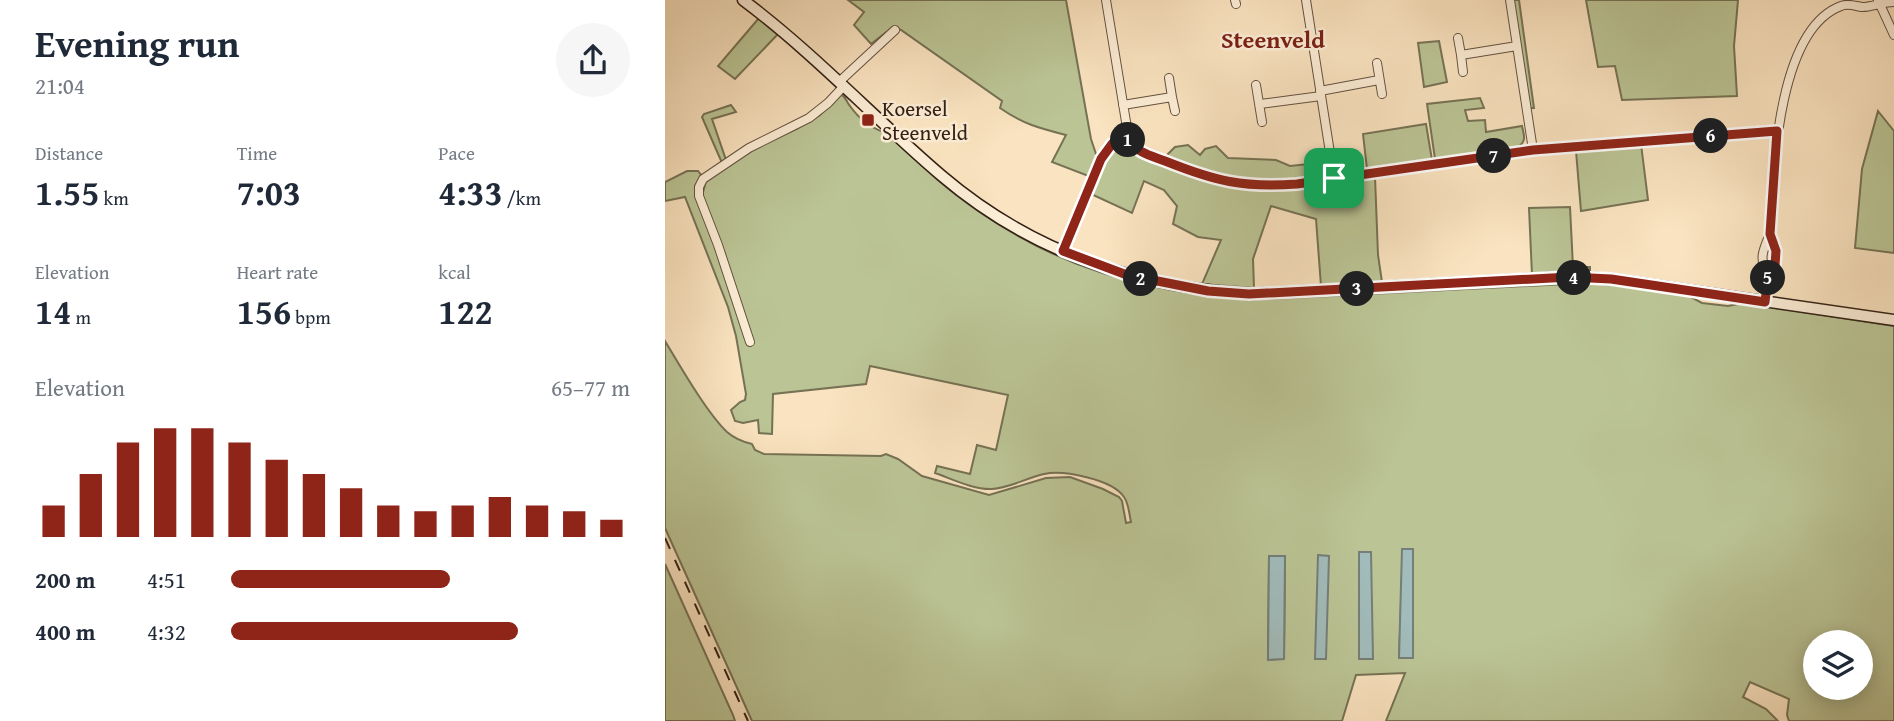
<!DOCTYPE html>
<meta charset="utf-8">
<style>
body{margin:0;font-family:"Gentium Book Plus",serif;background:#f6f6f7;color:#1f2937;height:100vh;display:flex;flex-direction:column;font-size:26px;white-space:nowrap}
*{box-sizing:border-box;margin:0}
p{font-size:23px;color:#747a83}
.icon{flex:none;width:38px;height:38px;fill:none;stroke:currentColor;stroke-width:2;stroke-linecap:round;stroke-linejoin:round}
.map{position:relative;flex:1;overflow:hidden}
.details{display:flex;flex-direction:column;background:#fff;width:665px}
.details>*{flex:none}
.controls{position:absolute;left:1138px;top:630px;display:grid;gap:14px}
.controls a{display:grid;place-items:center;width:70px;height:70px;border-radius:50%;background:#fff;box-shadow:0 4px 18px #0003;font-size:35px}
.pin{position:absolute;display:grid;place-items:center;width:60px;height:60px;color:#fff;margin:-30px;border-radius:14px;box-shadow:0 4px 10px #0006}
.km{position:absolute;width:35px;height:35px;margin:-18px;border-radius:50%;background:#222;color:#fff;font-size:19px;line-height:35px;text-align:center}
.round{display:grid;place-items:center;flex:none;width:74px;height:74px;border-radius:37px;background:#f6f6f7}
.head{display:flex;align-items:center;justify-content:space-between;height:119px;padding:0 35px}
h1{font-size:38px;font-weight:700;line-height:52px}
.metrics{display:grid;grid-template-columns:repeat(3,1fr);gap:10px;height:119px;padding:7px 35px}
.metrics div{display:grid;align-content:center}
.metrics b{font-size:35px;font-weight:700}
.metrics small{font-size:19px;font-weight:400}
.metrics p{font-size:19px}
.chart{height:196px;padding:14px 35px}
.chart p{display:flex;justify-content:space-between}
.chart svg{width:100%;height:126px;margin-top:7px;stroke:#8f2418;stroke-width:6}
ul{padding:0 35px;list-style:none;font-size:23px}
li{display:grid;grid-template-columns:112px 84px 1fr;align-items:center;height:52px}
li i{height:18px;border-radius:9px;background:#8f2418}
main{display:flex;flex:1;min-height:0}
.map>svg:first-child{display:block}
</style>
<main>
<section class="details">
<div class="head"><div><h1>Evening run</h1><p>21:04</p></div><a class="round"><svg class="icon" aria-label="share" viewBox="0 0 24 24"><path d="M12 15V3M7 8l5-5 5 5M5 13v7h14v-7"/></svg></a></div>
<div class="metrics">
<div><p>Distance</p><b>1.55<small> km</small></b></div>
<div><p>Time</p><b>7:03</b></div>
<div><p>Pace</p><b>4:33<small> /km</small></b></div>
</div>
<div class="metrics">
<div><p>Elevation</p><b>14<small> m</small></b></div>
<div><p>Heart rate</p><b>156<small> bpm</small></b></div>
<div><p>kcal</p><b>122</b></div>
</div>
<div class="chart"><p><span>Elevation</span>65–77 m</p>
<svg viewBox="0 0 160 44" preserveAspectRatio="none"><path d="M5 44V33M15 44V22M25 44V11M35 44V6M45 44V6M55 44V11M65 44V17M75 44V22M85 44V27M95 44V33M105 44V35M115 44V33M125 44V30M135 44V33M145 44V35M155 44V38"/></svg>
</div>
<ul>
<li><b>200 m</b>4:51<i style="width:55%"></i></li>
<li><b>400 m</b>4:32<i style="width:72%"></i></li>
</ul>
</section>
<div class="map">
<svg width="1229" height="721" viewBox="0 0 1229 721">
<rect width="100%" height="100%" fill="#fae3c0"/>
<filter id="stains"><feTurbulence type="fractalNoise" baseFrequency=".00286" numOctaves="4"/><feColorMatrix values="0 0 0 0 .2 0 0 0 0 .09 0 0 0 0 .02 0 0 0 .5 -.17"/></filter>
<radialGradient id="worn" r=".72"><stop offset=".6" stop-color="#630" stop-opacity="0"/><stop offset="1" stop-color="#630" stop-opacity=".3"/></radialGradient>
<path fill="#bbc495" stroke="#767254" stroke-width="2" fill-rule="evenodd" d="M 183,0 L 401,0 L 426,139 L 433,160 L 426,177 L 387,162 L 401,135 C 374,128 358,124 335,108 L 337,101 L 236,30 L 228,27 L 206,44 L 189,25 L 199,12 Z
M 848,0 L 854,0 L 869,108 L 865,108 Z
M 921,0 L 1073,0 L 1069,46 L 1072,96 L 957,100 L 950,66 L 933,67 Z
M 94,18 L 113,34 L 70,79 L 53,66 Z
M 774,41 L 782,82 L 759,87 L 753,43 Z
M 175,94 C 182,97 180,100 185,106 C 194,119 206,128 221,133 C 242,152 263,172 285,190 C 385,269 481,295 607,299 L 921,283 L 944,284 L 1022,295 L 1037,303 L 1063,306 L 1078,303 L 1229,326 L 1229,721 L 1124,721 L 1122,715 L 1124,699 L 1085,682 L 1078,697 L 1101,709 L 1113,721 L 721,721 L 740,673 L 691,675 L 677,721 L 87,721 L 0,528 L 0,341 C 15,366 42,413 62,432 C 69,438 78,442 87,444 L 90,450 L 99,454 L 216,456 L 221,454 L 233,459 L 257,476 L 324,495 L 381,478 L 405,477 L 438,489 L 454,497 L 457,501 L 461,523 L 466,522 C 464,514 464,504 459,497 C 447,479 398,470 379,474 C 361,478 345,488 327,489 C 309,490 287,479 270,473 L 272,466 L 305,474 L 312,445 L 331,450 L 343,395 L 205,366 L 201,384 L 108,394 L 107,434 L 94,433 L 93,420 L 78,423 L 70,421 L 66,410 L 75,402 L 80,400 L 81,394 L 71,336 L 63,307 L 20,197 L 0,201 L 0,182 L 22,171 L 33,171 L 37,176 L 30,186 L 31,198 L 37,196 L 41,181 L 86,150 L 131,129 L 155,115 ZM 738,549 L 748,550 L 748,658 L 734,658 ZM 695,552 L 707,659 L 694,658 ZM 604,556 L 620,556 L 619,659 L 603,659 ZM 1150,642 L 1195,642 L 1195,688 L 1150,688 Z
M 815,98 L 819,108 L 800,110 L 803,121 L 820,120 L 821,132 L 857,126 C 859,135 862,141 853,147 L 770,159 L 762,104 Z
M 66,105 L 71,112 L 47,119 L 61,160 L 57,163 L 37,117 L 39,114 Z
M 1213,111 L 1229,131 L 1229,253 L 1190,248 L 1197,169 Z
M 761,124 L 767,160 L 702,169 L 698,134 Z
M 976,144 L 983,200 L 916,211 L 911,151 Z
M 523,145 L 535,155 L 540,149 L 551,146 L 563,158 L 611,160 L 625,166 L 663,162 L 665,171 C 655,178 645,178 633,179 C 579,185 549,177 500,157 L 510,147 Z
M 455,146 L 509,169 L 570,187 L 601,190 L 710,177 L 713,255 L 717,282 L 656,286 L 651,219 L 606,206 L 588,259 L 589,288 L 537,284 L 556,240 L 533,237 L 508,224 L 512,206 L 499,190 L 479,181 L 467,213 L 426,194 C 433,179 438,151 455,146 Z
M 905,207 L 908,267 L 925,267 L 925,272 L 867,275 L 864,208 Z
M 0,564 L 68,715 L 70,721 L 0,721 Z"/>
<path fill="#a1bcbb" stroke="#757e78" stroke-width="2" d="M 737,549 L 748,549 L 748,658 L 734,658 Z
M 694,552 L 706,552 L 708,659 L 694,659 Z
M 653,555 L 664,556 L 661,659 L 650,659 Z
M 604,556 L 620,556 L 619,659 L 603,660 Z"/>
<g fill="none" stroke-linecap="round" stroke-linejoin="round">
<g stroke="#64513f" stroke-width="10">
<path id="street" d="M 570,0 L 571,4
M 641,0 L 669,178
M 845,0 L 868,150
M 1213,0 L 1229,35
M 793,38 L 796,55
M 712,63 L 717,94
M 798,72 L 796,55 L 852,46
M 174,82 L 230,30
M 591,85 L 597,122
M 655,91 L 714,80
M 507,97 L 510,111
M 595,104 L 656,96
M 458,105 L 507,97 L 504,78
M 464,140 C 472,153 487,156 500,161 C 550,181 578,188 632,184 L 868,150 L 1113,130
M 398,251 L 436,159 L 448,144 L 464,140 L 441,0
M 1103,276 C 1094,259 1097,252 1105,234 C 1108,177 1111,30 1176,6 C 1183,3 1190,6 1197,7 C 1207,7 1218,2 1229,2
M 1100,302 L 1103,276 L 1110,265 L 1111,252 L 1105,234
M 85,342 L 53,245 L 34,196 L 34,187 L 38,179 L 84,148 L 144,118 L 163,103 L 178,87"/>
</g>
<g stroke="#322014" stroke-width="13">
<path id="secondary" d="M 78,0 C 149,53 210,119 277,176 C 365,251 470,287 584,294 L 905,277 L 946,279 L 1229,320"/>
</g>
<use href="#street" stroke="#fcedd6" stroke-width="8"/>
<use href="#secondary" stroke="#fcedd6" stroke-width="10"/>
<path stroke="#322014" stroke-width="2" stroke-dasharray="12 12" stroke-linecap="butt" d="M 0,538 L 83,721"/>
</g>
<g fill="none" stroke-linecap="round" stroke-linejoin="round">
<g stroke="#fff" stroke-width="14">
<path id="route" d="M 1112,131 L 1105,234 L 1111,251 L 1110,265 L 1103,276 L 1100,302 L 946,279 L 905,277 L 584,294 L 543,291 L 462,275 L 398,251 L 436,159 L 447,144 L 464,140 C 472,153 487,156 500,161 C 550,181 578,188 632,184 L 868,150 Z"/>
</g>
<use href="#route" stroke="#8f2418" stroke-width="9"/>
</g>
<rect fill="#8f2418" stroke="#fcedd6" stroke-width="2.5" x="196" y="113" width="14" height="14" rx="3.5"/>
<g text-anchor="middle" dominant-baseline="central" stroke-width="5" stroke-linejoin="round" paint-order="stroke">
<g font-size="21" fill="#322014" stroke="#fcedd6" text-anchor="start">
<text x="217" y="108">Koersel<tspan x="217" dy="24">Steenveld</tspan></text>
</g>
<g font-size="24" font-weight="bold" fill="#7a1f14" stroke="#fcedd6">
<text x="608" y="39">Steenveld</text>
</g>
</g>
<rect width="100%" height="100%" filter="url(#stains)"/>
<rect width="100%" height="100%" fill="url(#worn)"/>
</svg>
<div class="controls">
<a><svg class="icon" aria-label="layers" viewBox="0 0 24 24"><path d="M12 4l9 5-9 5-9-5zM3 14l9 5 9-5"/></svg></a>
</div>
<div class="pin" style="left:669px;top:178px;background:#1e9e55"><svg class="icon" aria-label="arrive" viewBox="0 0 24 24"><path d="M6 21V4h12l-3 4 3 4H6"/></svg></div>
<b class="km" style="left:463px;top:140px">1</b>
<b class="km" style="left:476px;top:279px">2</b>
<b class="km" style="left:692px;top:289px">3</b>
<b class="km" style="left:909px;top:278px">4</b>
<b class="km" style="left:1103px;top:278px">5</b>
<b class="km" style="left:1046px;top:136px">6</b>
<b class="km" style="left:829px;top:156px">7</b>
</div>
</main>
